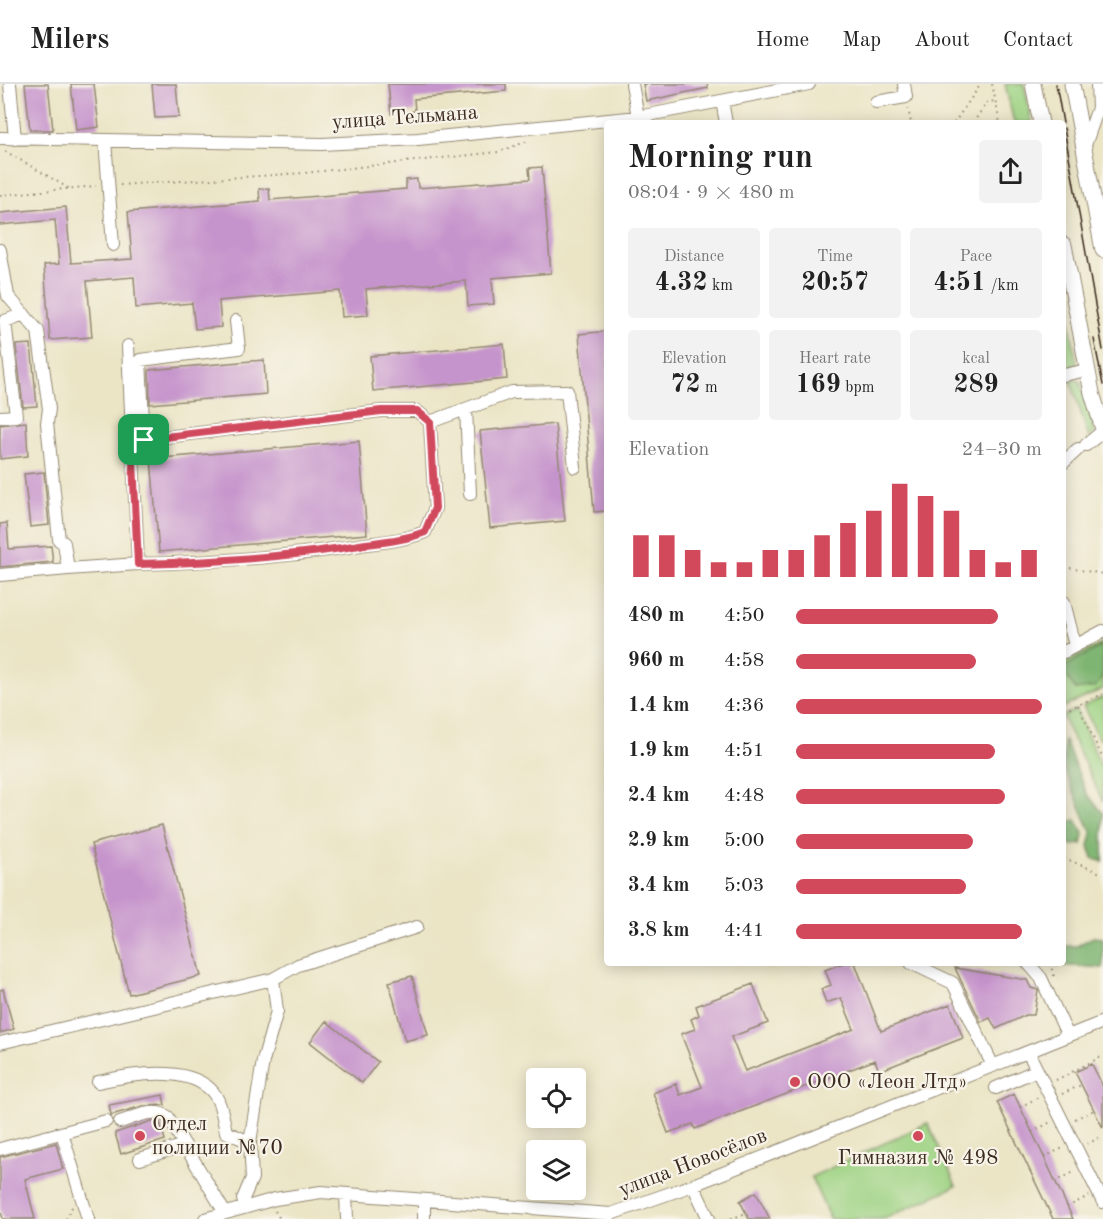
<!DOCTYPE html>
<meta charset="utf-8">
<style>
body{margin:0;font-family:"Old Standard TT",serif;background:#f2f2f2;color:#222;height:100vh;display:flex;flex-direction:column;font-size:22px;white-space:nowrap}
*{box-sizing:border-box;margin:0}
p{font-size:20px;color:#767676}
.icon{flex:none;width:33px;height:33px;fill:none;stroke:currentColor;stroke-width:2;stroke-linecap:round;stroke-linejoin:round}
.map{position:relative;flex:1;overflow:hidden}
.drawer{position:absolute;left:604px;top:36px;width:462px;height:846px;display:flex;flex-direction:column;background:#fff;border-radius:6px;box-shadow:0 3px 15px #0003}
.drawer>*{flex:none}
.controls{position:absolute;left:526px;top:984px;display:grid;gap:12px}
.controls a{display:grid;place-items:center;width:60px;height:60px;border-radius:6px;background:#fff;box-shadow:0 3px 15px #0003;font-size:30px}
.pin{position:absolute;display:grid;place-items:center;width:51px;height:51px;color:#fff;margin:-26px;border-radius:12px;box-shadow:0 3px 9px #0006}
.round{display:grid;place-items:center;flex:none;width:63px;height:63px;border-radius:6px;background:#f2f2f2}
.summary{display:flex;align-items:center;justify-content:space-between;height:102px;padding:0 24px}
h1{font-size:33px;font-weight:700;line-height:45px}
.metrics{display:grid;grid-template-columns:repeat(3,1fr);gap:9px;height:102px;padding:6px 24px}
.metrics div{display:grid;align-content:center;border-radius:6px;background:#f2f2f2;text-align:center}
.metrics b{font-size:26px;font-weight:700}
.metrics small{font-size:16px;font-weight:400}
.metrics p{font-size:16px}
.chart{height:168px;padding:12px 24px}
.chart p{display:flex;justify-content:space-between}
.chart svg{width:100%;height:108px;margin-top:6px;stroke:#d1495b;stroke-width:6}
ul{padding:0 24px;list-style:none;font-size:20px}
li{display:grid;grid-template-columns:96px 72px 1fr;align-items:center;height:45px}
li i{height:15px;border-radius:8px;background:#d1495b}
header{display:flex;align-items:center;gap:36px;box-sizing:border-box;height:84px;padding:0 30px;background:#fff;border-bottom:2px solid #e0e0e0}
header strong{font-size:28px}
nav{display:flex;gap:33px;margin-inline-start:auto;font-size:21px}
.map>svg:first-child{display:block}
</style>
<header>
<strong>Milers</strong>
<nav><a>Home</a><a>Map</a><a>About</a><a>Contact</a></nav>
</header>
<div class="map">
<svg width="1103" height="1135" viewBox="0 0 1103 1135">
<rect width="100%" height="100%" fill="#f7f3e8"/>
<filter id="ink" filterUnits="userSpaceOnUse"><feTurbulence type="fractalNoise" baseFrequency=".0167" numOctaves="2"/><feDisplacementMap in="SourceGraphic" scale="12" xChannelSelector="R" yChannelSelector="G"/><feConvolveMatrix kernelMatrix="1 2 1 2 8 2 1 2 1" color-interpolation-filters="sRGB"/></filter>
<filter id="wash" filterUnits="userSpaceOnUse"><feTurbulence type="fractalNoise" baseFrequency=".008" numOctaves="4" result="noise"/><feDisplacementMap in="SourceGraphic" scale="24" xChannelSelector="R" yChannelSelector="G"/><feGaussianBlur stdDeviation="1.35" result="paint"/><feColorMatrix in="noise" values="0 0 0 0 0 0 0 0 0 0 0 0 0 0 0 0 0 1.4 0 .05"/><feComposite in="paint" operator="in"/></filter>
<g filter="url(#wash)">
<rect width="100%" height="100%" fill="#ebe5c6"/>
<path fill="#9fd384" stroke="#6d7e51" stroke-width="1.5" d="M 1005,0 L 1024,0 L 1032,39 L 1014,39 Z
M 1064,205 L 1077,280 L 1066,286 L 1064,275 Z
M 1070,295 L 1080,297 L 1095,348 L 1089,354 Z
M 1103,559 L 1103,605 L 1064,623 L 1064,578 Z
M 1103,613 L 1103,653 L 1099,655 L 1083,622 Z
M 1076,626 L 1103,686 L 1103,718 L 1064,636 L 1064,631 Z
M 928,1039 L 956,1102 L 884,1135 L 830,1135 L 811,1093 Z"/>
<path fill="#7fb572" stroke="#5d7048" stroke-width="1.5" d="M 1103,561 L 1103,592 L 1096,603 L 1076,606 L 1066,592 L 1064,583 Z
M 1064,655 L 1087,710 L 1103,729 L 1103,778 L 1093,774 L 1089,762 L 1092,750 L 1064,686 Z
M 1076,736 L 1084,750 L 1082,760 L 1071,761 L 1064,753 L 1064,738 Z
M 1093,853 L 1103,854 L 1103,884 L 1056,881 L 1064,879 L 1064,862 L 1077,862 Z"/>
<g id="blocks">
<path fill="#c694cc" d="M 25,0 L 48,0 L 53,46 L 30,46 Z
M 71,0 L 94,0 L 99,43 L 76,46 Z
M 152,0 L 176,0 L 179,33 L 155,34 Z
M 388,0 L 506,0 L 506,7 L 414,15 L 415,27 L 391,30 Z
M 643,0 L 707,0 L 708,4 L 646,17 Z
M 542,83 L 551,189 L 492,194 L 494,220 L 468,222 L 466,197 L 366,205 L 368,231 L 342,233 L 340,207 L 219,217 L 221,243 L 195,245 L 192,219 L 136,224 L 134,193 L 87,197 L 92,253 L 50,256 L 44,181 L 59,180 L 55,136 L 0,141 L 0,129 L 66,123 L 71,179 L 132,175 L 128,128 L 260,117 L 259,105 L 269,104 L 270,116 L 406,105 L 406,96 L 417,95 L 418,104 L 530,95 L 529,84 Z
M 608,247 L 608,427 L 594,428 L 579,250 Z
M 31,260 L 37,322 L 23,323 L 16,261 Z
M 504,260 L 507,295 L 373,307 L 370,272 Z
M 264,276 L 266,310 L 150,320 L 149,286 Z
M 26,338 L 28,372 L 0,375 L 0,341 Z
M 555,340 L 565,437 L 490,444 L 480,347 Z
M 359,357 L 367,450 L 159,468 L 151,375 Z
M 44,388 L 49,441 L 30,443 L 24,390 Z
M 7,439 L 9,465 L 51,462 L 53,478 L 0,483 L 0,440 Z
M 162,741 L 201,892 L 129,910 L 91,760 Z
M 843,879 L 855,879 L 881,947 L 950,920 L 963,954 L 879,987 L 875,976 L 695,1045 L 693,1040 L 668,1049 L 653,1009 L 676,1000 L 680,1011 L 702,1003 L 681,950 L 695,945 L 691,935 L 699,931 L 696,922 L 753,900 L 768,939 L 731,953 L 745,987 L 854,945 L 841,914 L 826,919 L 821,905 L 831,901 L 825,886 Z
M 955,884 L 1027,896 L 1031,904 L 1038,906 L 1034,931 L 1026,931 L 996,945 L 990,934 L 981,938 Z
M 412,892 L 428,951 L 405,957 L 389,898 Z
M 3,905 L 14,945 L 0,949 L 0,906 Z
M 326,937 L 378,978 L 362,999 L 310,958 Z
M 1092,980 L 1103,1003 L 1103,1044 L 1075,988 Z
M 1014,1010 L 1044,1073 L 1073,1135 L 1053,1135 L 997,1018 Z
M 163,1011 L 165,1021 L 143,1022 L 111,1031 L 109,1021 Z
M 152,1037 L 160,1038 L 165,1056 L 121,1070 L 115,1049 Z
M 56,1059 L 63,1085 L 25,1095 L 35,1135 L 3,1135 L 0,1125 L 0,1073 Z
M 756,1108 L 770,1135 L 749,1135 L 740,1117 Z"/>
</g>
</g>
<g filter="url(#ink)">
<use href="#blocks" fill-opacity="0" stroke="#938872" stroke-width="1.5"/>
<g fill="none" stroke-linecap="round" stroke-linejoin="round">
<g stroke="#938872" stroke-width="14">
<path id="minor" d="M 10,0 L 15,55
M 632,0 L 638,33
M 722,17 L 726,39
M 876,18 L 906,13 L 904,0
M 0,54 L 322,60 L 418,55 L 638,33 L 809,0
M 105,56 L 113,161
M 1084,64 L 1098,24 L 1097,0
M 0,166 L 8,212 L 38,247 L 49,325 L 47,339 L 59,456 L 64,459 L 68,485 L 0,491
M 1064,291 L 1087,286
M 466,325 L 470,410
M 0,333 L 16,332 L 5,237 L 24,230
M 430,338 L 512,308 L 567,307 L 575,383
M 144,356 L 140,276 L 239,264 L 236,237
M 132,357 L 381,327 L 417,327 L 430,338 L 435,424 L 425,448 C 402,457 378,458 353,462 C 283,474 210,478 138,480
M 1086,361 L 1103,347
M 1064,378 L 1078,365
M 68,485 L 138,480 L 128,262
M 1064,518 L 1075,562
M 1064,568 L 1103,547
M 911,879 L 953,899 L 993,982
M 1028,879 L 1041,894 L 1068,952
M 0,959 L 273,895
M 1028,968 L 1103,1118
M 98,998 C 128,991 184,981 210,1005 C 221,1015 223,1034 226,1048 L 250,1058 L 252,1094 L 243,1115 L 245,1123
M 996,1004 L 1037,986
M 120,1038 C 136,1033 154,1023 168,1033 L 225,1129
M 62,1049 L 88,1135
M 250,1058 L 263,977 L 277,927 L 273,895 L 298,881 L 417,843
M 0,1065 L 106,1037
M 140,1075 L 185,1061
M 693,1101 L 709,1135
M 346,1110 L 347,1135
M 424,1117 L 424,1135
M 205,1135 L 275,1115 L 321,1108 L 611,1130 L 693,1101 L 1103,938"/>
</g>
<g stroke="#938872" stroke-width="17">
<path id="major" d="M 1033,0 L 1041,39
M 1072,0 L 1103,166
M 1064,161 L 1092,309 L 1103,345"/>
</g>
<path stroke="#938872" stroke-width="2" stroke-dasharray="1.5 4.5" stroke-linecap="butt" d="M 992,0 L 1000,39
M 908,24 L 911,39
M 954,39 L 981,0
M 973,39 L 987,18 L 995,17
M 5,67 L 70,105
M 120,101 L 304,89 L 498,68 L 528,57
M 0,111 L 96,102
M 1064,483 L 1103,490
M 1078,621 L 1103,675
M 1064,627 L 1103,610
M 1064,774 L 1103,790
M 1050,879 L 1054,892
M 1056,996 L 1103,972
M 1062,1010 L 1081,1001
M 1020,1023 L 1039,1013
M 1075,1035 L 1094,1026
M 1032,1048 L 1051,1038
M 1087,1060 L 1103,1052
M 1044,1073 L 1063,1064
M 1055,1098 L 1074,1088
M 1067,1123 L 1089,1112
M 275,1127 L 280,1135
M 66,1135 L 73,1121
M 731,1135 L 746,1129"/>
<use href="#minor" stroke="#fff" stroke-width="12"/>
<use href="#major" stroke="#fff" stroke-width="15"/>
<path stroke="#3b2a1e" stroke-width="1.5" d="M 1056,0 L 1063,39
M 1064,44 L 1103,266
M 1094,255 L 1103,301"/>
</g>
</g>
<g fill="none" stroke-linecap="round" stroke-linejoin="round" filter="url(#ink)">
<g stroke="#fff" stroke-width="12">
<path id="route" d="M 381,327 L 417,327 L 430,338 L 435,424 L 425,448 C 402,457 378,458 353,462 C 283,474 210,478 138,480 L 132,357 Z"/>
</g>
<use href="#route" stroke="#d1495b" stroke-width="8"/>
</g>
<g fill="#d1495b" stroke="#f7f3e8" stroke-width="2">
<circle cx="795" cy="998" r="6"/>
<circle cx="140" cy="1052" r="6"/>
<circle cx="918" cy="1052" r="6"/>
</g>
<g text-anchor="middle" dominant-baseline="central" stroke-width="4.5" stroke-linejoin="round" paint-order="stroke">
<g font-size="21" fill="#3b2a1e" stroke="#f7f3e8">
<text transform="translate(405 34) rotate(-4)">улица Тельмана</text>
<text transform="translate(693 1079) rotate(-21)">улица Новосёлов</text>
</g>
<g font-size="21" fill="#3b2a1e" stroke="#f7f3e8" text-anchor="start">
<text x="807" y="998">ООО «Леон Лтд»</text>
<text x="152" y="1040">Отдел<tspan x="152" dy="24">полиции №70</tspan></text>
<text x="918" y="1074" text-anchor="middle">Гимназия № 498</text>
</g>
</g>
</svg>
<div class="controls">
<a><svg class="icon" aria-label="locate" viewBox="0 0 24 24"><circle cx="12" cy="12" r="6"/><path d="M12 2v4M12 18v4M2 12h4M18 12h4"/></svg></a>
<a><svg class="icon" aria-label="layers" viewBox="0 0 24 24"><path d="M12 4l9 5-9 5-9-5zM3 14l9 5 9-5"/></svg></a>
</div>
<div class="pin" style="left:144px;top:356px;background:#1e9e55"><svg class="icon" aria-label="arrive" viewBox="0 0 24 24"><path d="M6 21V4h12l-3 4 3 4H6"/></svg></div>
<section class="drawer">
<div class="summary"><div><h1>Morning run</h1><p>08:04 · 9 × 480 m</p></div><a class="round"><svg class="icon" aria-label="share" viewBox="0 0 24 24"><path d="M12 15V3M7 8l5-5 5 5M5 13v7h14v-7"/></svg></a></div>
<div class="metrics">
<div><p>Distance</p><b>4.32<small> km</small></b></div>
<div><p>Time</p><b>20:57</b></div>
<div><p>Pace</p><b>4:51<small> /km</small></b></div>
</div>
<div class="metrics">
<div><p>Elevation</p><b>72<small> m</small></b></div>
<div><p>Heart rate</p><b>169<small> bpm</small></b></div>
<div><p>kcal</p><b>289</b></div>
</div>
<div class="chart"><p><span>Elevation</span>24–30 m</p>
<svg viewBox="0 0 160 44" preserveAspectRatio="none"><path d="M5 44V27M15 44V27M25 44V33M35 44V38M45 44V38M55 44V33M65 44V33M75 44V27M85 44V22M95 44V17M105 44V6M115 44V11M125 44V17M135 44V33M145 44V38M155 44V33"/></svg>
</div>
<ul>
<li><b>480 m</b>4:50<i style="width:82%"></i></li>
<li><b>960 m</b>4:58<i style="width:73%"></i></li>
<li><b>1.4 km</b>4:36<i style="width:100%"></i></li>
<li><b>1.9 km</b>4:51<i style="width:81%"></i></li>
<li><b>2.4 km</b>4:48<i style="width:85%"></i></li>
<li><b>2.9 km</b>5:00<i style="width:72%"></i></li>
<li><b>3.4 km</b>5:03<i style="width:69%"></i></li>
<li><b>3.8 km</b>4:41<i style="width:92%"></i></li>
</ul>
</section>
</div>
